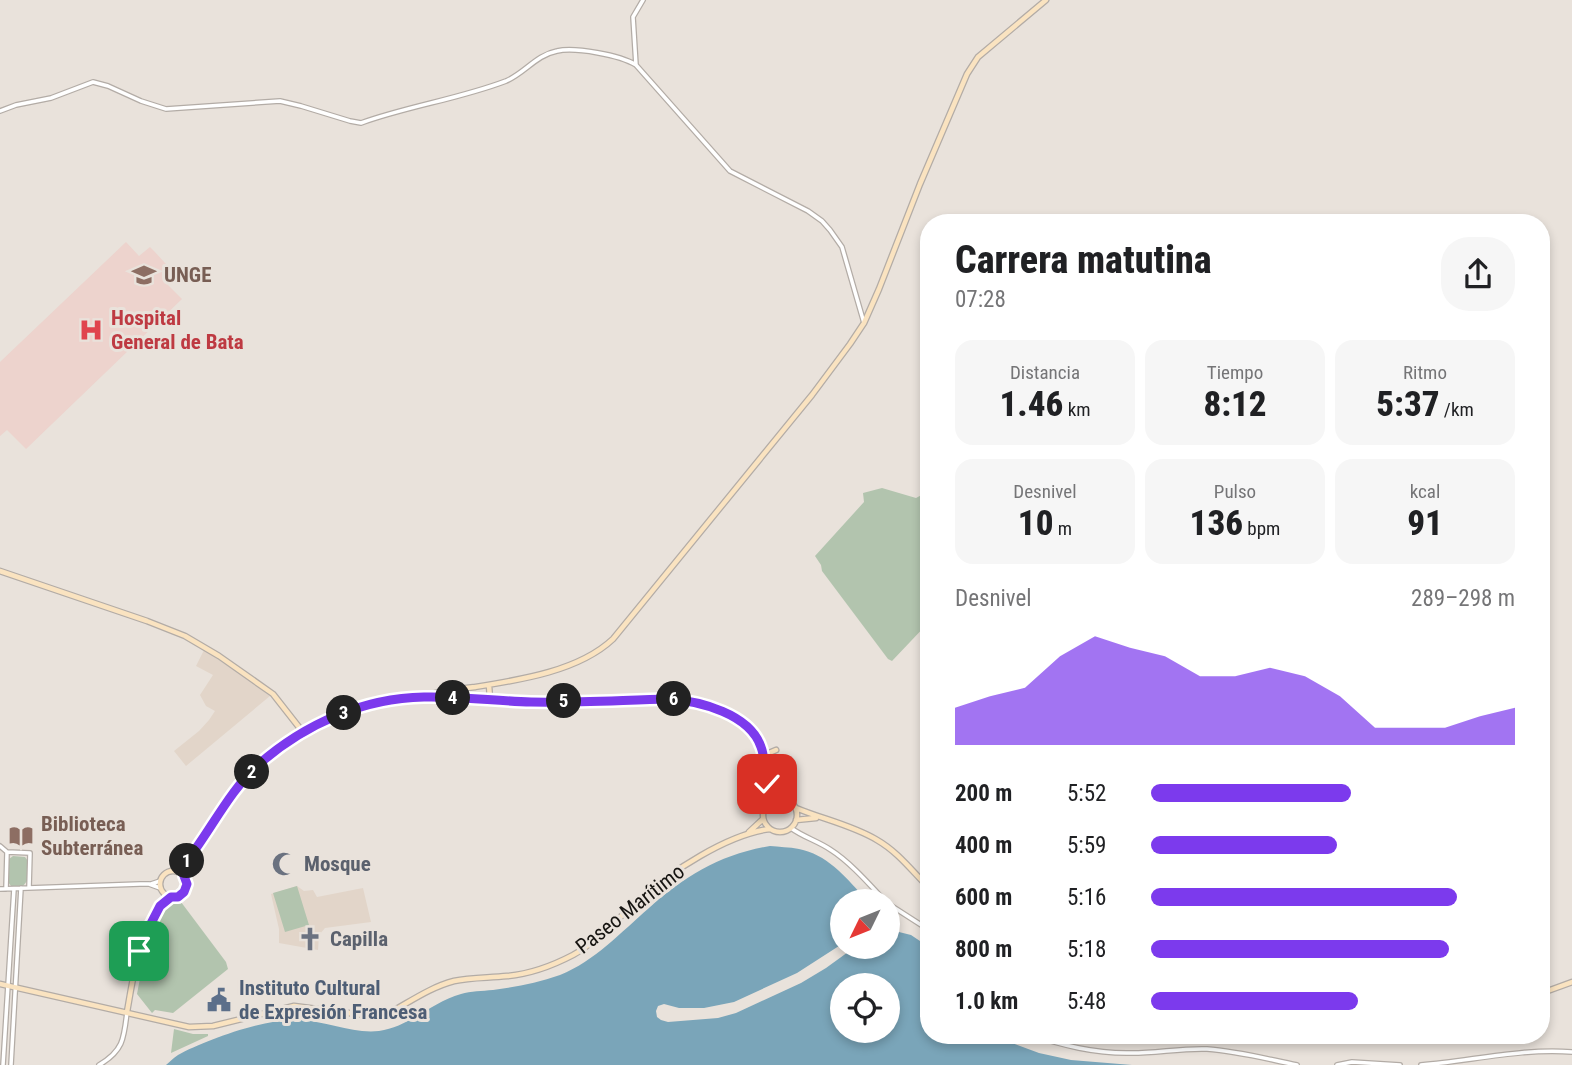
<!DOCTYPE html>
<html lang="es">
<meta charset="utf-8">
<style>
body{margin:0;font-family:"Roboto Condensed",sans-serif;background:#f6f6f6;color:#202124;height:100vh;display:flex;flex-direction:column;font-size:26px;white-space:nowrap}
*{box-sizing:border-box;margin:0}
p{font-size:23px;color:#757577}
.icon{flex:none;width:38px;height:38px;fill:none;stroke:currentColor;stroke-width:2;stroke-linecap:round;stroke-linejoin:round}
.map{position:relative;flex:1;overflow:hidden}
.side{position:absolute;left:920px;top:214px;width:630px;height:830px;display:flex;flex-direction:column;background:#fff;border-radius:28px;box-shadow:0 4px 10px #0003}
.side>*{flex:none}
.needle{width:46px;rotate:227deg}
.tools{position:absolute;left:830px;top:889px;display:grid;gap:14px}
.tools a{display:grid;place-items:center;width:70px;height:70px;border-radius:50%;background:#fff;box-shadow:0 4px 10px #0003;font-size:35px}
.pin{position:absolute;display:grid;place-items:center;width:60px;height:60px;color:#fff;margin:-30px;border-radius:14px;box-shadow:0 4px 10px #0006}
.km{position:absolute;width:35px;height:35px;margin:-18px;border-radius:50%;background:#222;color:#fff;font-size:19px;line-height:35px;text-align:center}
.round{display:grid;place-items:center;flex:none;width:74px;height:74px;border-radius:28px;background:#f6f6f6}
.headline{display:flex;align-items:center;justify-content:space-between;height:119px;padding:0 35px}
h1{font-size:38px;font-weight:800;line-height:52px}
.metrics{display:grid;grid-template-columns:repeat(3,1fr);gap:10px;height:119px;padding:7px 35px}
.metrics div{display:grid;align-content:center;border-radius:18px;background:#f6f6f6;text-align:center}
.metrics b{font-size:35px;font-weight:800}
.metrics small{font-size:19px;font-weight:400}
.metrics p{font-size:19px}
.chart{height:196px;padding:14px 35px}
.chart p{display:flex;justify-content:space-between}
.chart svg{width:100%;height:126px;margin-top:7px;fill:#7c3aed;opacity:.7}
ul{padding:0 35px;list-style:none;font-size:23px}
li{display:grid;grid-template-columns:112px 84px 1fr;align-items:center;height:52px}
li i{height:18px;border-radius:9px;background:#7c3aed}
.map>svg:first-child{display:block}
</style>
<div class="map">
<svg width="1572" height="1065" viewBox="0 0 1572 1065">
<rect width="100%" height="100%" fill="#e9e2db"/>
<path fill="#e2d5c9" d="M 204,650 L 258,686 L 270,696 L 186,766 L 174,751 L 199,731 L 209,720 L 215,711 L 206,706 L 200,695 L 213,675 L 196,666 Z
M 297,886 L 304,891 L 313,890 L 317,897 L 363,888 L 371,922 L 325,928 L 319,935 L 318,950 L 279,943 L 279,929 L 271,894 Z"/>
<path fill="#edd3cd" d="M 126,242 L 139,256 L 150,247 L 154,251 L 176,275 L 167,284 L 182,299 L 26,449 L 7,430 L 0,436 L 0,362 Z"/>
<path fill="#b2c4ae" d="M 882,488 L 916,498 L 929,491 L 929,622 L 892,661 L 888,659 L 822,571 L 821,565 L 815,556 L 864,502 L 863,493 Z
M 13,856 L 25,857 L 28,861 L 27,881 L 23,886 L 11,886 L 8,882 L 9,859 Z
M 297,886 L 309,925 L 285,932 L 273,893 Z
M 181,902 L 226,962 L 228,969 L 173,1013 L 155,1010 L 152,1013 L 137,994 L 146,947 L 155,926 L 168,903 Z
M 174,1029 L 193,1034 L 208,1034 L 208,1036 L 171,1053 Z"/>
<path fill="#7aa5b9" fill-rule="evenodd" d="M 770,846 C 779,847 789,847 799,849 C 826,854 845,876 862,895 L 863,901 L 842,901 L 842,947 L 887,947 L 887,929 L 911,935 L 929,947 L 929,1034 L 994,1034 L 999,1038 L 1039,1053 L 1071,1060 L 1132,1065 L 166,1065 C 170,1062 173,1058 178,1055 C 205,1040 269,1017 300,1020 C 326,1021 353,1034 379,1031 C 409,1027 432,1002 461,994 C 471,991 482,991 493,990 C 516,987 537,983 560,975 C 595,961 621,932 649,908 C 685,876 721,854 770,846 ZM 842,985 L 887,985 L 887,1031 L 842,1031 Z"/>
<path fill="#e9e2db" d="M 842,944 L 842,947 L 855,947 L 826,968 L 801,983 L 736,1013 L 718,1018 L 668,1022 L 661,1020 L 657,1017 L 656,1011 L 658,1006 L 664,1004 L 679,1008 L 704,1008 L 734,1002 L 797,973 Z"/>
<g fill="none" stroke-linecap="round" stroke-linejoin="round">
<g stroke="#b3aca6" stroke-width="6">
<path id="tertiary" d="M 636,65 L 633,17 L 643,0
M 0,111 L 16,105 L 51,98 L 93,82 L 108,86 L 141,101 L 166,109 L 280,101 L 301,106 L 350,121 L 361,123 C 408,106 459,99 506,81 C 525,73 536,55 557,51 C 575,47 620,55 636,65 L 730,171 L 808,211 L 822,221 L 830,230 L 842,247 L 864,323
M 791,828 C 803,837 818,841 831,850 C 850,862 870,885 885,901
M 0,846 L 7,852 L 30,853 L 29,888
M 151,884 L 160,881
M 0,889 L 140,884 L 149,884 L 160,888
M 6,889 L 7,852
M 887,903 L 929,930
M 1027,1034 C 1062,1045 1095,1054 1132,1053 C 1157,1053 1182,1048 1207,1049 C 1237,1051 1267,1059 1297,1065
M 3,1065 L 14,889
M 11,1065 L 21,888
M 99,1065 C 123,1051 124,1039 127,1012
M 1337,1065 L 1352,1062 L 1400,1065
M 1421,1065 C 1471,1061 1521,1048 1572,1052"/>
</g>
<g stroke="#b3aca6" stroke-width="7">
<path id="secondary" d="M 0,571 L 147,621 L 185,636 L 219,656 L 273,694 L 302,731
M 489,685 L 490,699
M 422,697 C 439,691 457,689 475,687 C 520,680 579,671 613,639 L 812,395 L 850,344 L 864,323 L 879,289 L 920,184 L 967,74 L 978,57 L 1046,0
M 764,761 L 769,753 L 776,750
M 765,780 L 769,789 L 779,797
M763 815a17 17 0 1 1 34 0a17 17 0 1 1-34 0Z
M 796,808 C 822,819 852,825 877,840 C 898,852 912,871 929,888
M 796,820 L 816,818
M 749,832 L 763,819
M160 884a13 13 0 1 1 26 0a13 13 0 1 1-26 0Z
M 176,871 L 186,862 C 210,830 229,791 260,764 C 305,724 363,698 424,697 C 459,696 495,701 530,702 C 577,703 623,700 669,699 C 699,700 752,714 762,748 C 767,766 764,785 767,803
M 0,984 L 189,1027 L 213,1026 L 294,1006 L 364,1015 L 376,1016 L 391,1012 C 411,1001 431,987 454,981 C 471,977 489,978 507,976 C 531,974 552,966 573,955 C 598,941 618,918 639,900 C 670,872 728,834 770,829
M 1542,993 L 1572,982
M 127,1012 C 134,973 139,925 171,897"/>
</g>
<use href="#tertiary" stroke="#fff" stroke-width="3.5"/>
<use href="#secondary" stroke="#fae3c0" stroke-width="4.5"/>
</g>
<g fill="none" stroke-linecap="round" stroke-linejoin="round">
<g stroke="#fff" stroke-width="14">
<path id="route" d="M 139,951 L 145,935 L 160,906 L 171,897 L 178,897 L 184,892 L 187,884 L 184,876 L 186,862 C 211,830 229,791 259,764 C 305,724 363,698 424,697 C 459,696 495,701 531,702 C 577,703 623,700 669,699 C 700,701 750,714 761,747 C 765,757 764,769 765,779 L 767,784"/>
</g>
<use href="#route" stroke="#7c3aed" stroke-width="9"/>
</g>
<defs>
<g id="university-bare" transform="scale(1.89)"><path d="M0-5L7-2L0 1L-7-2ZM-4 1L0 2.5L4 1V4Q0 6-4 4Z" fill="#8d6e63" stroke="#e9e2db" stroke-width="2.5" paint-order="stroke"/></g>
<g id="hospital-bare" transform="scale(1.89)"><path d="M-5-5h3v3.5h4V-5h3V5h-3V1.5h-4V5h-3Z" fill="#e0444e" stroke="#e9e2db" stroke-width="2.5" paint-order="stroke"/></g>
<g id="library-bare" transform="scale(1.89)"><path d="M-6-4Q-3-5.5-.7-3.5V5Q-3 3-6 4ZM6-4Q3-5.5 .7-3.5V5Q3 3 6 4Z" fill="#8d6e63" stroke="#e9e2db" stroke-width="2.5" paint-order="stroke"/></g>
<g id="mosque-bare" transform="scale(1.89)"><path d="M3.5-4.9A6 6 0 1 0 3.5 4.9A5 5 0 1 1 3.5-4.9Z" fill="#6b7280" stroke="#e9e2db" stroke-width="2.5" paint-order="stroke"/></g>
<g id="church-bare" transform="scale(1.89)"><path d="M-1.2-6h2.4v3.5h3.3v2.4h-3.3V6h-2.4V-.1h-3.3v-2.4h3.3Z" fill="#6b7280" stroke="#e9e2db" stroke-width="2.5" paint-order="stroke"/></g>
<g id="civic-bare" transform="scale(1.89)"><path d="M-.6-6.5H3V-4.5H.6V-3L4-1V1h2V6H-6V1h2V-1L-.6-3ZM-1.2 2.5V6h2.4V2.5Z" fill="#5c6f8a" stroke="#e9e2db" stroke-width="2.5" paint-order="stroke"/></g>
</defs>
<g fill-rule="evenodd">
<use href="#university-bare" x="144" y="275"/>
<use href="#hospital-bare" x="91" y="330"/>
<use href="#library-bare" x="21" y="836"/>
<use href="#mosque-bare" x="284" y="864"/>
<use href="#church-bare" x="310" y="939"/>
<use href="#civic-bare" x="219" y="1000"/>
</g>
<g text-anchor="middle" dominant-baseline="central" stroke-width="6" stroke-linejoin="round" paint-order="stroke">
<g font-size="21" font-weight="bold" fill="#785e54" stroke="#e9e2db" text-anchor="start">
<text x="164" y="275">UNGE</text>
<text x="41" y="824">Biblioteca<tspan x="41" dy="24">Subterránea</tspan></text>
</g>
<g font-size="21" font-weight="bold" fill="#be3a42" stroke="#e9e2db" text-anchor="start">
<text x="111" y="318">Hospital<tspan x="111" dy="24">General de Bata</tspan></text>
</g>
<g font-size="21" font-weight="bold" fill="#5b616d" stroke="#e9e2db" text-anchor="start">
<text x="304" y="864">Mosque</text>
<text x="330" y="939">Capilla</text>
</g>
<g font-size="21" fill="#161411" stroke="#e9e2db">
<text transform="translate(630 909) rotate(-38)">Paseo Marítimo</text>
</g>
<g font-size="21" font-weight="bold" fill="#4e5e75" stroke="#e9e2db" text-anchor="start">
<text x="239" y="988">Instituto Cultural<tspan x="239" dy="24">de Expresión Francesa</tspan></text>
</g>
</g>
</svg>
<div class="tools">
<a><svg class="needle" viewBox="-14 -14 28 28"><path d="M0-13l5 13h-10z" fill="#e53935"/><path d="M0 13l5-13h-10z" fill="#757577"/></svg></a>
<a><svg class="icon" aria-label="locate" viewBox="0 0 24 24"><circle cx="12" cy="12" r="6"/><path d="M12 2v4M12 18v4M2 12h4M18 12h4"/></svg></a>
</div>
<div class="pin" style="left:139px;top:951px;background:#1e9e55"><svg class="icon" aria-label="arrive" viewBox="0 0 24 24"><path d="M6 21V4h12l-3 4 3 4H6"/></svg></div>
<div class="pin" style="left:767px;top:784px;background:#d93025"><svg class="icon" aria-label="check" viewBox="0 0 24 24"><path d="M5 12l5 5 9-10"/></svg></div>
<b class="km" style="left:187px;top:861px">1</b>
<b class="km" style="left:252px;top:772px">2</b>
<b class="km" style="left:344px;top:713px">3</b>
<b class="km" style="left:453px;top:698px">4</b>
<b class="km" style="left:564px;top:701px">5</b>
<b class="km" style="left:674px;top:699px">6</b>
<section class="side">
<div class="headline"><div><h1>Carrera matutina</h1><p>07:28</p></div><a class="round"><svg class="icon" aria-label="share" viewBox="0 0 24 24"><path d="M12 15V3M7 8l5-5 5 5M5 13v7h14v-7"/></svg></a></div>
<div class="metrics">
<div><p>Distancia</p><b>1.46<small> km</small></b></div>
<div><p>Tiempo</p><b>8:12</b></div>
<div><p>Ritmo</p><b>5:37<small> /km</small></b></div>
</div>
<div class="metrics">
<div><p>Desnivel</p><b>10<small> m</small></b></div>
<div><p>Pulso</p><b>136<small> bpm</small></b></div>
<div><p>kcal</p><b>91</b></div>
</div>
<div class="chart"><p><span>Desnivel</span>289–298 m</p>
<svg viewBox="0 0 160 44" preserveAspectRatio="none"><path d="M0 44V31L10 27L20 24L30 13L40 6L50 10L60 13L70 20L80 20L90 17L100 20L110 27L120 38L130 38L140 38L150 34L160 31V44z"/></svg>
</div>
<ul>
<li><b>200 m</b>5:52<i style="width:55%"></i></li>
<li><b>400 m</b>5:59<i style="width:51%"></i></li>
<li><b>600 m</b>5:16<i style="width:84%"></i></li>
<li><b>800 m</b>5:18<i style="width:82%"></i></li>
<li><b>1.0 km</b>5:48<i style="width:57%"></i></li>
</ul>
</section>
</div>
